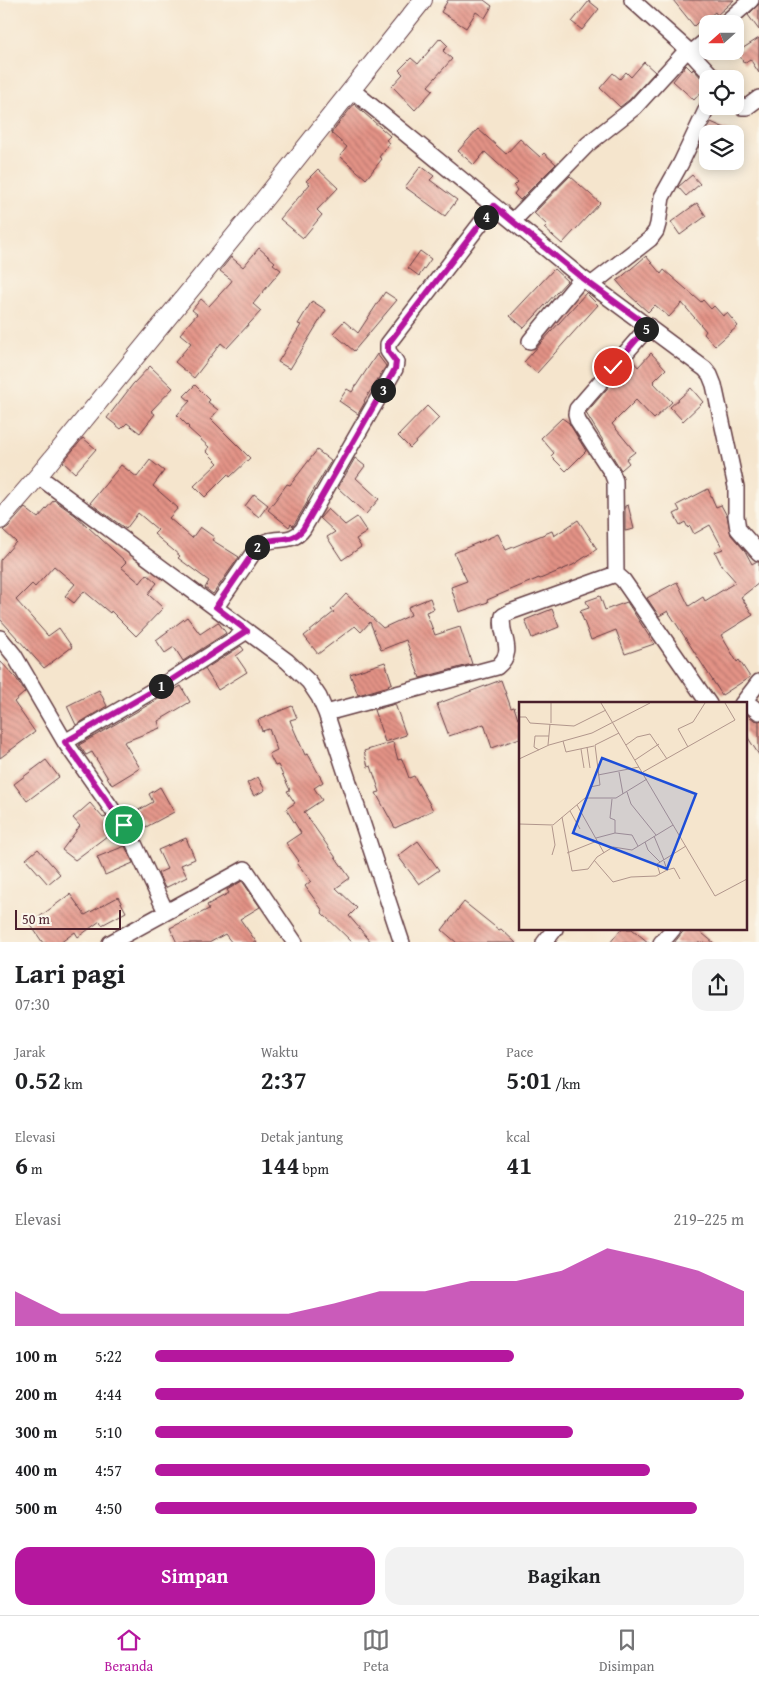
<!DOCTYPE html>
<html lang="id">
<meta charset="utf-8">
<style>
body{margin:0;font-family:"Gentium Book Plus",serif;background:#f2f2f2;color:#202124;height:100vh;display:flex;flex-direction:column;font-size:19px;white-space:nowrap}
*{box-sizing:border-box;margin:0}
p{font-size:16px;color:#757577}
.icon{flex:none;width:28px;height:28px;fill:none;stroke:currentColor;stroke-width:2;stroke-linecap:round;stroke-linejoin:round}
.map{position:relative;height:942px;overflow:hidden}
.side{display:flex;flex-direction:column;background:#fff;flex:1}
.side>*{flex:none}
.needle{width:32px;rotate:249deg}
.fabs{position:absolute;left:699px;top:15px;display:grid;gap:10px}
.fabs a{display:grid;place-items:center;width:45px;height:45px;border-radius:10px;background:#fff;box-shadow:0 2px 12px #0003;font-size:25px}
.scale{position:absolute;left:15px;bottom:12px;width:106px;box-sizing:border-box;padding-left:5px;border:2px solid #4a1f2b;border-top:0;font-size:14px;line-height:18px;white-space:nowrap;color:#4a1f2b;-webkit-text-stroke:4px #fbf7ec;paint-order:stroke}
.pin{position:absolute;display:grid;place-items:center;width:42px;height:42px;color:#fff;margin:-21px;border:2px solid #fff;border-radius:50%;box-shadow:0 1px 5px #0007}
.km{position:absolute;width:25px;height:25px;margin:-12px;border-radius:50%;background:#222;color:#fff;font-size:14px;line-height:25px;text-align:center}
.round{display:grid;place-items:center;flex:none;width:52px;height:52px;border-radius:15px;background:#f2f2f2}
.headline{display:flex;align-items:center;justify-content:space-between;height:85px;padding:0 15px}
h1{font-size:28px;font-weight:600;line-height:38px}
.metrics{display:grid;grid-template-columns:repeat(3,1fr);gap:8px;height:85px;padding:5px 15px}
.metrics div{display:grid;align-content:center}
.metrics b{font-size:25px;font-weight:600}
.metrics small{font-size:14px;font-weight:400}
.metrics p{font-size:14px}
.chart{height:140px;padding:10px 15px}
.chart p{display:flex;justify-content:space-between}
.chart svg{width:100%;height:90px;margin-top:5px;fill:#b5179e;opacity:.7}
.action{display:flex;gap:10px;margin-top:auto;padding:10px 15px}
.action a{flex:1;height:58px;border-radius:15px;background:#b5179e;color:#fff;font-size:20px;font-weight:600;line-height:58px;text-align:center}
.action a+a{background:#f2f2f2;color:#202124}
ul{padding:0 15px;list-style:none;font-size:16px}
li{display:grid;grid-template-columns:80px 60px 1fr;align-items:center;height:38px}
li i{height:12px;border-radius:6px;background:#b5179e}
.menu{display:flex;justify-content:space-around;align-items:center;height:70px;border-top:1px solid #e0e0e0;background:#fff;font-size:14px;color:#757577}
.menu a{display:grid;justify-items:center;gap:2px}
.menu .active{color:#b5179e}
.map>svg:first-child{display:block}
</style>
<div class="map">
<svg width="759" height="943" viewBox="0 0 759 943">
<defs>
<pattern id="building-back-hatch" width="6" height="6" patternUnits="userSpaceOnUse" patternTransform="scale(1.25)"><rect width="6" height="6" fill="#e39386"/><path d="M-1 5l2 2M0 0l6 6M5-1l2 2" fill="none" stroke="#ba776e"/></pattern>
</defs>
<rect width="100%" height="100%" fill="#fbf7ec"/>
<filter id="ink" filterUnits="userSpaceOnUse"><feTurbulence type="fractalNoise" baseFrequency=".02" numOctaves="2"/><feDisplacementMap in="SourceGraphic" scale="10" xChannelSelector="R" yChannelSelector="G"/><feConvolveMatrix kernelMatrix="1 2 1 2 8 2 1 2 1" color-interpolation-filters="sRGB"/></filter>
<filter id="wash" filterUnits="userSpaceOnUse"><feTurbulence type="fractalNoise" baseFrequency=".0096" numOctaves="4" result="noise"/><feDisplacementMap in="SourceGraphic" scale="20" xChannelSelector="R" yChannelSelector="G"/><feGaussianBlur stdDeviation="1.12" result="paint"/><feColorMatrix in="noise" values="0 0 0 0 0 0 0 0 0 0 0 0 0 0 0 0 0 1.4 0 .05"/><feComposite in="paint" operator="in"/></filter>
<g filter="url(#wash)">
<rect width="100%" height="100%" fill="#f5e5cd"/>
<g id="blocks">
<path fill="url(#building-back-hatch)" d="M 448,0 L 484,0 L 492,6 L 485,18 L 476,12 L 466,28 L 441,12 Z
M 673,0 L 734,0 L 717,15 L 715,12 L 700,24 L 698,22 L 694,26 Z
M 589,1 L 599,9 L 582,30 L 572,22 Z
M 759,4 L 759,30 L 748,15 Z
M 440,38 L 448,46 L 443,51 L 452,59 L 428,86 L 433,90 L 415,110 L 392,86 L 403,74 L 399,70 L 411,58 L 418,64 Z
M 759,38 L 759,73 L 750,59 L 744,63 L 737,52 Z
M 644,62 L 655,72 L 629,100 L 620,107 L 600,88 L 613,73 L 620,79 L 626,72 L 631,77 Z
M 686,65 L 692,71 L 693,69 L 705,82 L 701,86 L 704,89 L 694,100 L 673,81 Z
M 354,104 L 390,136 L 386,140 L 390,143 L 379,157 L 382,159 L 366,179 L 340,156 L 347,147 L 331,133 Z
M 711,122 L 738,134 L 708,134 L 708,153 L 699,148 Z
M 478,129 L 506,154 L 520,139 L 540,157 L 544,153 L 556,164 L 520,200 L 514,194 L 517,190 L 514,186 L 518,182 L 485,152 L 474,165 L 458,151 Z
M 421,166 L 434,176 L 430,180 L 457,200 L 445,216 L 405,187 Z
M 318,169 L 338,188 L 317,210 L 322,215 L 303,238 L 280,219 L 310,184 L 306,181 Z
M 692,175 L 700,184 L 686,196 L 678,187 Z
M 570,176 L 600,203 L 562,244 L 544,228 L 547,225 L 534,213 Z
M 697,203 L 706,216 L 680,235 L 671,222 Z
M 259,248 L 275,262 L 273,264 L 281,270 L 253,304 L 261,311 L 227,348 L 221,343 L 194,378 L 175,362 L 191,343 L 180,334 L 197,314 L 192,310 L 201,299 L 209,306 L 231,282 L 232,280 L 220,271 L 231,257 L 243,267 Z
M 420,251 L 431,259 L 419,276 L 408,268 Z
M 646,256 L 661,274 L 664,270 L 701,302 L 703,300 L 711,309 L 714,306 L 723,316 L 727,313 L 738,326 L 715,346 L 704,334 L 706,331 L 682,303 L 669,317 L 655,305 L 648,312 L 628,294 L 617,281 Z
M 554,269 L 567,281 L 524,328 L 510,316 Z
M 385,292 L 397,300 L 354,351 L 333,333 L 344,321 L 358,333 Z
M 586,293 L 598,305 L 537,373 L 524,362 Z
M 312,301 L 326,310 L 290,369 L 278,362 L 301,325 L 298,324 Z
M 651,353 L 666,369 L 653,382 L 672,402 L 654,419 L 636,400 L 612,424 L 635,452 L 626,459 L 629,463 L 621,470 L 586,413 L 632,360 L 638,367 Z
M 377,354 L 386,366 L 364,401 L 365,402 L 358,414 L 339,401 L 347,389 L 352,392 Z
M 150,366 L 173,388 L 151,411 L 155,414 L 140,433 L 127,423 L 121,429 L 107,418 L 133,384 Z
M 195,385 L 210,400 L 208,402 L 218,410 L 211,419 L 250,458 L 230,477 L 228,474 L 205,497 L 194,486 L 218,463 L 206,451 L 209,447 L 188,428 L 189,427 L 177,415 L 190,401 L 184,396 Z
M 691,388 L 703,402 L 683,421 L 670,407 Z
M 427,406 L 439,418 L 410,448 L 398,436 Z
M 562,418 L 569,423 L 586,451 L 566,471 L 551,456 L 554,453 L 541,438 Z
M 83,438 L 96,449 L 75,473 L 63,462 Z
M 317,450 L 331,461 L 307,501 L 308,501 L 295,523 L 293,526 L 291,524 L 289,527 L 268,510 L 287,484 L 290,485 Z
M 355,458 L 365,466 L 356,478 L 379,499 L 366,514 L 338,488 Z
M 150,460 L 164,471 L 153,486 L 178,508 L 169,518 L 192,538 L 200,527 L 214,537 L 212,540 L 239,557 L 213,594 L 205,588 L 209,581 L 178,558 L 180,556 L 154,534 L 158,530 L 138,513 L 126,529 L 90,503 L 121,465 L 137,477 Z
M 708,489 L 716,507 L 721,505 L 727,516 L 731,535 L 745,551 L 752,564 L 755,562 L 759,562 L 759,583 L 741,597 L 753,615 L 721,635 L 737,662 L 739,660 L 750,677 L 722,695 L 668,611 L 659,616 L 647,598 L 677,582 L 689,606 L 703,597 L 705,601 L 736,582 L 722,566 L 715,552 L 723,549 L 710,525 L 694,534 L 690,526 L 688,528 L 685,522 L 680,525 L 674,514 L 680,511 L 677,505 Z
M 254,494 L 268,505 L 259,517 L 245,506 Z
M 54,500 L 75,515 L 126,562 L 121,567 L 140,583 L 147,574 L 157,583 L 148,594 L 163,608 L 136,636 L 111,611 L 110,613 L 84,591 L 74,603 L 65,596 L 75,584 L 54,566 L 35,587 L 32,584 L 16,600 L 48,636 L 59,628 L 72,647 L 44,668 L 0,619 L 0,560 L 16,542 L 3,530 L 8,527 L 25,508 L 38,518 Z
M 628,505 L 634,529 L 625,531 L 625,506 Z
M 328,509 L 345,525 L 357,517 L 367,532 L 356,539 L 361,547 L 342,560 L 327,537 L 335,532 L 320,518 Z
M 578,520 L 597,549 L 573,565 L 540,579 L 539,578 L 487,600 L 488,602 L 459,612 L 451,587 L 467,581 L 454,553 L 498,534 L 506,550 L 552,531 L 554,536 Z
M 346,594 L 383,628 L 411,615 L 408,607 L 430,598 L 434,609 L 426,612 L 435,635 L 460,627 L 472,664 L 420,678 L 406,640 L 381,650 L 370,622 L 361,632 L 355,626 L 318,654 L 304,636 L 334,612 L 331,610 Z
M 600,596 L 605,610 L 627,602 L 654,644 L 625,654 L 616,630 L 591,640 L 580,611 L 589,608 L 586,601 Z
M 552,609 L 559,627 L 532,638 L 525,620 Z
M 187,617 L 200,634 L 218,622 L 226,633 L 183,661 L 174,647 L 165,653 L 156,640 Z
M 241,646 L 244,650 L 236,656 L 247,672 L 218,690 L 205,669 Z
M 0,661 L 16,678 L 25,692 L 14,702 L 35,732 L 0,758 Z
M 385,662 L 392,683 L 388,685 L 389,686 L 358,695 L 350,674 Z
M 501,680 L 511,708 L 514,707 L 518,719 L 520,718 L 520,738 L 492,748 L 484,724 L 449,736 L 437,704 Z
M 181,686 L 190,702 L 158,721 L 160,728 L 124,742 L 140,768 L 112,785 L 92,752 L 86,755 L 79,745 Z
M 99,690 L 107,706 L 76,725 L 67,706 Z
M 395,704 L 406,735 L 385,742 L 374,710 Z
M 292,706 L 297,718 L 290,720 L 291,723 L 305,755 L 308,754 L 323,782 L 314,788 L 322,800 L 304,812 L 350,878 L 336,888 L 357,908 L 349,916 L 372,943 L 353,943 L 322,913 L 323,911 L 305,886 L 311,881 L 297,863 L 299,861 L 286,843 L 301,833 L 286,809 L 295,803 L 287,791 L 290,790 L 278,765 L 275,766 L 269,754 L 277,750 L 269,729 L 262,731 L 258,720 Z
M 745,713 L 754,720 L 759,721 L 759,755 L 745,733 Z
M 393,742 L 398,760 L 402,759 L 409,778 L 414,776 L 433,810 L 395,828 L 376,793 L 380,792 L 371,766 L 368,767 L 364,751 Z
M 46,760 L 59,777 L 27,801 L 14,784 Z
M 258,777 L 265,790 L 254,796 L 247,783 Z
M 160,787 L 174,812 L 146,827 L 137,811 L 153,802 L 149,794 Z
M 90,803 L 103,818 L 106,817 L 115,830 L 75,860 L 62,850 L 80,826 L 73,818 Z
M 186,838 L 195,859 L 181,865 L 187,877 L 165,888 L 158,873 L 167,869 L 158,850 Z
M 418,841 L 439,870 L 419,884 L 398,856 Z
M 125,846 L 133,863 L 105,875 L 97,857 Z
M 38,849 L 60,874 L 48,884 L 26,859 Z
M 242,881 L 260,907 L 240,919 L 257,943 L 232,943 L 225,934 L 209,943 L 177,943 L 170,928 L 209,909 L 207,905 L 229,893 L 227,890 Z
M 70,894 L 85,915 L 118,897 L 126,912 L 102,925 L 100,921 L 78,937 L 75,932 L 60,943 L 43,943 L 30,924 Z
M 464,902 L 499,930 L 501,929 L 516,943 L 457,943 L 442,930 Z
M 621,929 L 632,929 L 649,943 L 610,943 Z
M 685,929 L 697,929 L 714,943 L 674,943 Z"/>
</g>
</g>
<g filter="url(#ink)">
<use href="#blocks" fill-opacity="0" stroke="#643d43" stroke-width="1"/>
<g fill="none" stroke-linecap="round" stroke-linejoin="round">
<g stroke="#643d43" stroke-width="18">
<path id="minor" d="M 632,0 L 691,53 L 715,79
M 724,24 L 751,0
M 691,53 L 708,39
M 352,90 L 582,278 L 705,369 L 710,375 L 714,385 L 736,487 L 736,516 L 738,529 L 759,553
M 735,101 L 742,107 L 747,107 L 759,98
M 513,221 L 588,144 L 635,107 L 687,50
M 591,285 L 650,239 L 656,231 L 658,224 L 662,197 L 681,163 L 708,106
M 530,341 L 582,278
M 38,476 L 287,661 L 309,682 L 319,697 L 326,713 L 402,943
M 616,574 L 615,481 L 612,473 L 578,421 L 576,414 L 577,409 L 649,326
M 216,607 L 258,546 C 273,534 291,546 303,529 L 395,369 L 396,362 L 388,351 L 388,344 L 494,206
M 0,638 L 14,655 L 65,742 L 130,835 L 166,912
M 745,701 L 759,712
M 742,704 L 759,682
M 326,713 L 497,667 C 518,650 498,635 503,616 L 510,612 L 616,574 L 623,580 L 709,704
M 65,742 L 169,681 L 247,631
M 110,943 L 245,869 L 295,943
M 544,943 L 555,929
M 661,943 L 673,929"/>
</g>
<g stroke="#643d43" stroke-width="20">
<path id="tertiary" d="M 0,520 L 38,476 L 254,212 L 423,0"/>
</g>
<use href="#minor" stroke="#fff" stroke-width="15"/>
<use href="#tertiary" stroke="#fff" stroke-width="18"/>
</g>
</g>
<g fill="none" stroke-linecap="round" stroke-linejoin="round" filter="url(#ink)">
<g stroke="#fff" stroke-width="10">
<path id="route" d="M 124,825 L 65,742 L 170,681 L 247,631 L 216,607 L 258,546 C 273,534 290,546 303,529 L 395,369 L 396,362 L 388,351 L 388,344 L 494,206 L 582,278 L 648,326 L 613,367"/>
</g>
<use href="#route" stroke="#b5179e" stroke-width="6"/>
</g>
<g transform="translate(519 702)">
<rect width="228" height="228" fill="#f5e5cd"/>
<path fill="none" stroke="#b1968c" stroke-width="1" d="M 82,1 L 196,194 L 228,177M 0,15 L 7,15 L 11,21 L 55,24 L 87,8M 32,21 L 32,1M 44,39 L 47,50 L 75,44M 29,43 L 31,22M 107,43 L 118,35 L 131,32 L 148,57M 68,45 L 71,66M 169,45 L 159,27 L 174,20 L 186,1M 62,47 L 65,66M 20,48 L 15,45 L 16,34 L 30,34M 0,57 L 30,43 L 73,31 L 131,1M 116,58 L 140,42M 100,70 L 104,92M 124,70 L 216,18 L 206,1M 79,73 L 120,65M 71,85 L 81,83 L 76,43 L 100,31M 108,90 L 112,102 L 137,133M 93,97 L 91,116 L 96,118 L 96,131M 58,103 L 85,151M 51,109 L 61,127M 43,115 L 53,169 L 69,167 L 78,155 L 94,145 L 113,148 L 154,123M 0,122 L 34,123 L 66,96 L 97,96 L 128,77M 135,134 L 145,158M 77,136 L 96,131 L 113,133 L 119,144M 126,140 L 129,148 L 141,160M 48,151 L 78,139M 33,153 L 36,143 L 33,124M 75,158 L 94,180 L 112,175 L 137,174 L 148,168 L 145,159M 148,168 L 155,166 L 161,177M 141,172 L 138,162 L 167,144"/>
<path fill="#1d4ed8" fill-opacity="0.15" stroke="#1d4ed8" stroke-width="2.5" d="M 83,56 L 177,92 L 148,167 L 54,131 Z"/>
<rect width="228" height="228" fill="none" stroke="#4a1f2b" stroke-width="2.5"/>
</g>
</svg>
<div class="fabs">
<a><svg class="needle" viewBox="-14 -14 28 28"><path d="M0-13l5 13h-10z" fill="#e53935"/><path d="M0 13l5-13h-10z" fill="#757577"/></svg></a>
<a><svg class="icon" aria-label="locate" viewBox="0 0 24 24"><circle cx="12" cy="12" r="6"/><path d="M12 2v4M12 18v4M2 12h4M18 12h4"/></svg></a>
<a><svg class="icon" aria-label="layers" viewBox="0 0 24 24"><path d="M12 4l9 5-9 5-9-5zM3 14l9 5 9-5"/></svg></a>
</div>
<div class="scale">50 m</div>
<div class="pin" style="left:124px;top:825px;background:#1e9e55"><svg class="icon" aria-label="arrive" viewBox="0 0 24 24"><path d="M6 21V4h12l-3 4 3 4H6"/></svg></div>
<div class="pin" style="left:613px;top:367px;background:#d93025"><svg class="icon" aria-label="check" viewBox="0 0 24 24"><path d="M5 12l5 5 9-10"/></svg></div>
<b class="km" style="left:161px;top:686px">1</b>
<b class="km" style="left:257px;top:547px">2</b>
<b class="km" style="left:383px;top:390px">3</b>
<b class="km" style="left:486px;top:217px">4</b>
<b class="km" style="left:646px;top:329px">5</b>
</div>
<section class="side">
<div class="headline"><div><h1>Lari pagi</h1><p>07:30</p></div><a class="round"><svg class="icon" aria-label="share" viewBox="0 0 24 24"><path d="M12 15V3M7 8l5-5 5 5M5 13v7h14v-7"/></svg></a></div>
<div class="metrics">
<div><p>Jarak</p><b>0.52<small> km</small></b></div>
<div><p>Waktu</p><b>2:37</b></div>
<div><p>Pace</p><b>5:01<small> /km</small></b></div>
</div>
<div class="metrics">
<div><p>Elevasi</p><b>6<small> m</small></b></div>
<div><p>Detak jantung</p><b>144<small> bpm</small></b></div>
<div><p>kcal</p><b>41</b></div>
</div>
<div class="chart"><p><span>Elevasi</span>219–225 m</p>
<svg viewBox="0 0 160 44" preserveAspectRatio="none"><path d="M0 44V27L10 38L20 38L30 38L40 38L50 38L60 38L70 33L80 27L90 27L100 22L110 22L120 17L130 6L140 11L150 17L160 27V44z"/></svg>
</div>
<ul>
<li><b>100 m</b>5:22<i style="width:61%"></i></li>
<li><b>200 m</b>4:44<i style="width:100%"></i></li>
<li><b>300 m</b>5:10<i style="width:71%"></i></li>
<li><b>400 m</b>4:57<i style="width:84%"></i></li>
<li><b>500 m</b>4:50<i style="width:92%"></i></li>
</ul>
<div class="action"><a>Simpan</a><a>Bagikan</a></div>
</section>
<nav class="menu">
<a class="active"><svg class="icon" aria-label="home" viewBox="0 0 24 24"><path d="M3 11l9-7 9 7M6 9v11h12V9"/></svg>Beranda</a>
<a><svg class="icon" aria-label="map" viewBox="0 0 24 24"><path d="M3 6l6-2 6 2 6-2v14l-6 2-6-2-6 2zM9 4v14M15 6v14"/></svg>Peta</a>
<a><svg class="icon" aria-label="saved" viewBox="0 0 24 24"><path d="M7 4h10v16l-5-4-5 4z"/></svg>Disimpan</a>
</nav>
